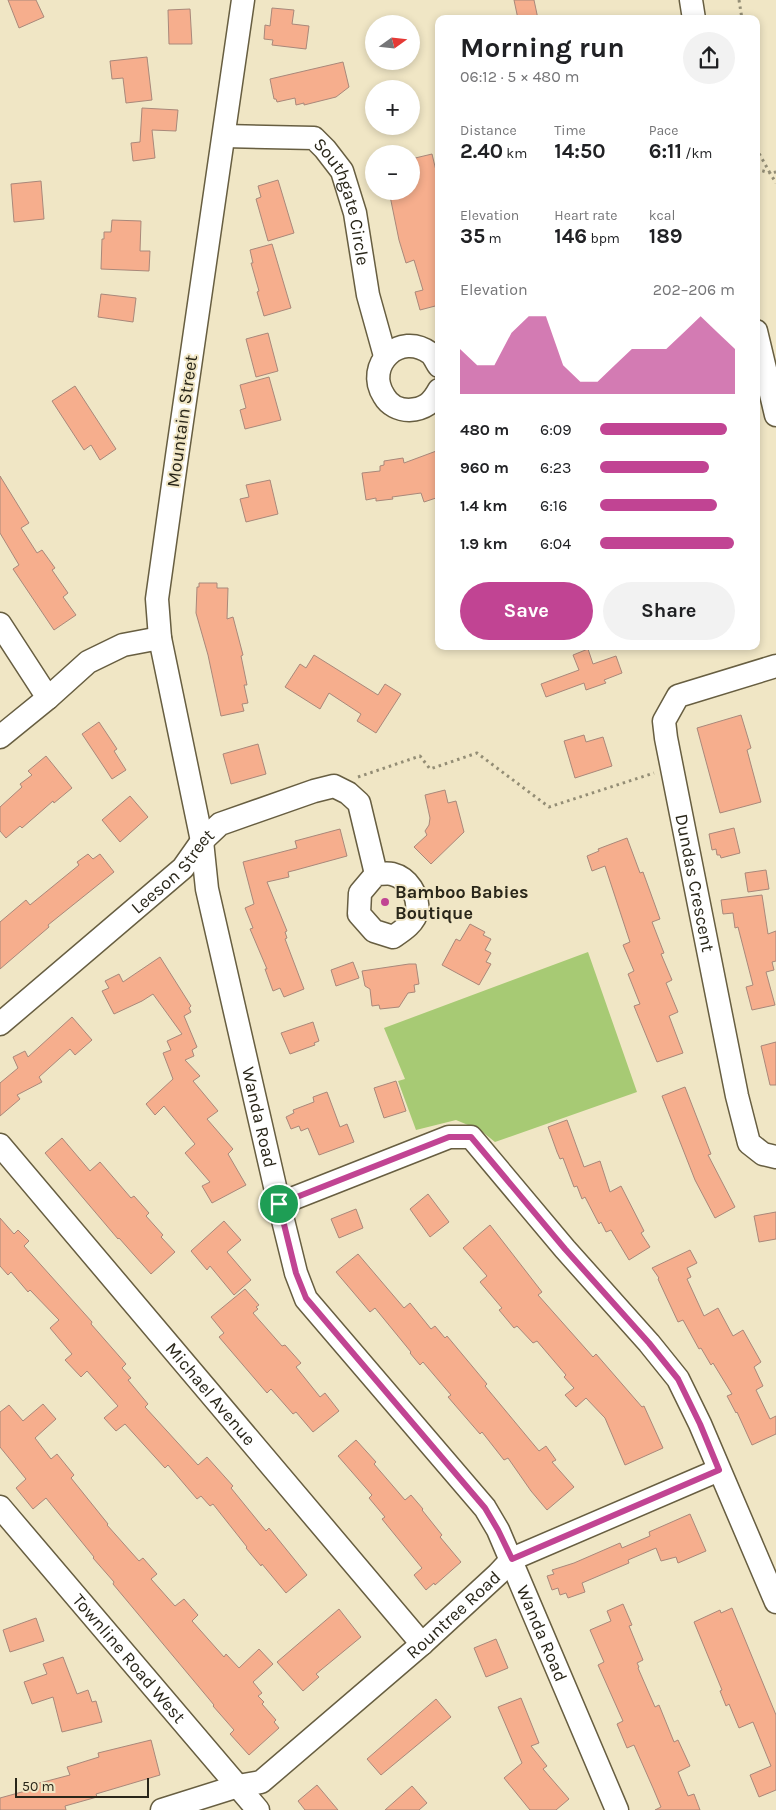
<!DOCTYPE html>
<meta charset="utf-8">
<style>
body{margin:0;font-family:Karla,sans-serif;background:#f2f2f2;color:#202124;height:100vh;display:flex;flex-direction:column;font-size:19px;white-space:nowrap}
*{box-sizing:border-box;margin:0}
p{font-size:16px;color:#757577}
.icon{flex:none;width:28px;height:28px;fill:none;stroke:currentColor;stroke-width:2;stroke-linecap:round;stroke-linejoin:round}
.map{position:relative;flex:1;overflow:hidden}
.sheet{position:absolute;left:435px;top:15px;width:325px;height:635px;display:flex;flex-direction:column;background:#fff;border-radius:10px;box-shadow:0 2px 8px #0003}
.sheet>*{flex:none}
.needle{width:32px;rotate:75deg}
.controls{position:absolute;left:365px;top:15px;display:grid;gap:10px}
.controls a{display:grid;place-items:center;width:55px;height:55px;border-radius:50%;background:#fff;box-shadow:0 2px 8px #0003;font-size:25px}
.scale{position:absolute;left:15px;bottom:12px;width:134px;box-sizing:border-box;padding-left:5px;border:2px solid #292619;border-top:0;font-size:14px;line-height:18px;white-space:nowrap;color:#292619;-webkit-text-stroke:4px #f0e6c5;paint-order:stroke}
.pin{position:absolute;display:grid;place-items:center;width:42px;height:42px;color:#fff;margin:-21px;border:2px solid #fff;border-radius:50%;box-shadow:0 1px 5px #0007}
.round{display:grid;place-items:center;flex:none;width:52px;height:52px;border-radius:26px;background:#f2f2f2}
.headline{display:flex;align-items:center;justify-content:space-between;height:85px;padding:0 25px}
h1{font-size:28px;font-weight:700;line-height:38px}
.stats{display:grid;grid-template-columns:repeat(3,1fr);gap:8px;height:85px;padding:5px 25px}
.stats div{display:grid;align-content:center}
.stats b{font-size:21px;font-weight:700}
.stats small{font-size:14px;font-weight:400}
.stats p{font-size:14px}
.chart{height:140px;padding:10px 25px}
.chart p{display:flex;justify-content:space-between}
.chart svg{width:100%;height:90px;margin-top:5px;fill:#c14493;opacity:.7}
.cta{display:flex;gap:10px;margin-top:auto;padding:10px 25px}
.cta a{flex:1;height:58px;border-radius:30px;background:#c14493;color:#fff;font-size:20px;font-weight:700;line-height:58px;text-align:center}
.cta a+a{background:#f2f2f2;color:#202124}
ul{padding:0 25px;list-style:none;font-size:16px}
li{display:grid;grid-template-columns:80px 60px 1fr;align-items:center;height:38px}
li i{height:12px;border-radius:6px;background:#c14493}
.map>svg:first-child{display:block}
</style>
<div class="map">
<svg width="776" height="1810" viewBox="0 0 776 1810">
<rect width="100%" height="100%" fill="#f0e6c5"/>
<path fill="#a7ca74" d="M 588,952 L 637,1092 L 495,1142 L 480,1130 L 456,1120 L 416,1130 L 398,1081 L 405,1079 L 384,1028 Z"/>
<path fill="#f6ae8d" stroke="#a9887a" d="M 8,0 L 36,0 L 44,17 L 19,28 Z
M 514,0 L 534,0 L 538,19 L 518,19 Z
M 272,8 L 294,10 L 292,24 L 309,26 L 306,49 L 272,45 L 273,40 L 264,39 L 265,25 L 270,26 Z
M 190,9 L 192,44 L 169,44 L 168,10 Z
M 147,57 L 152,100 L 126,103 L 123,78 L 112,79 L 110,61 Z
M 343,62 L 349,87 L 336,97 L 304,105 L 304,103 L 296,105 L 295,98 L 277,102 L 276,99 L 274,99 L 270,79 Z
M 142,108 L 178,110 L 176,131 L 152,130 L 155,158 L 133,161 L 131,143 L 140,142 Z
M 432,154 L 439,183 L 439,305 L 420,310 L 415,292 L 423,290 L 414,260 L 406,263 L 399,240 L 390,196 L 411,191 L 411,159 Z
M 278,180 L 294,233 L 268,241 L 256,199 L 261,197 L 258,186 Z
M 41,181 L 44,219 L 14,222 L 11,184 Z
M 112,220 L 141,221 L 140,251 L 150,251 L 149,271 L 101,269 L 102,239 L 104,239 L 104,232 L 111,232 Z
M 272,244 L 291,308 L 264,316 L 257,292 L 259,291 L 251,263 L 253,263 L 250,250 Z
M 101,294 L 136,298 L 133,322 L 98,317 Z
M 268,333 L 278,371 L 256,377 L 246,339 Z
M 269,377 L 281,420 L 245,429 L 240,410 L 246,408 L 240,385 Z
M 75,386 L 116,449 L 100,460 L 91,445 L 84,450 L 52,401 Z
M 439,450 L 439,497 L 424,502 L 421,493 L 392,497 L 393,499 L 376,501 L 376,498 L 366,500 L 362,473 L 380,471 L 380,466 L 384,465 L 384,461 L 403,458 L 404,463 Z
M 0,476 L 29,523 L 21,528 L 37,553 L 42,550 L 55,568 L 52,570 L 68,593 L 63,597 L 76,615 L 54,630 L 13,569 L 19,565 L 0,533 Z
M 270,480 L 278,514 L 246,522 L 240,499 L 249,497 L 246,485 Z
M 199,583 L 217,583 L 217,588 L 228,588 L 227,619 L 233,617 L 243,655 L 241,656 L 247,685 L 244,685 L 248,703 L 242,704 L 244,711 L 221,716 L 208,655 L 196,613 L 197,587 L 199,587 Z
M 588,649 L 593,664 L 616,656 L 622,673 L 604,680 L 606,683 L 586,690 L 584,683 L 546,697 L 541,684 L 579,670 L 573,655 Z
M 314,655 L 378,695 L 385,684 L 401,694 L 376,733 L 357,721 L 361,714 L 329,693 L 320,709 L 285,687 L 300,664 L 306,668 Z
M 741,715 L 751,748 L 747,750 L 761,802 L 720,813 L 697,728 Z
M 99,722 L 117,749 L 114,751 L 126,770 L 112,779 L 82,734 Z
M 584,735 L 586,742 L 603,737 L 612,766 L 575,778 L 564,741 Z
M 258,744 L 266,774 L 231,784 L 223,754 Z
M 46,756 L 72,788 L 54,803 L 53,801 L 22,828 L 20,826 L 6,838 L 0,831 L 0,807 L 22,787 L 20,784 L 32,775 L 28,771 Z
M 445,790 L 448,803 L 456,801 L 464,832 L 431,864 L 414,847 L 427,835 L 425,831 L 429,825 L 430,818 L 425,795 Z
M 130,796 L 148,817 L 120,842 L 102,820 Z
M 734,828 L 740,853 L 721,858 L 720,855 L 717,855 L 716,849 L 712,850 L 709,834 Z
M 340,829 L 347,856 L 296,870 L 288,872 L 289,877 L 267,882 L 287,931 L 285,932 L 287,938 L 285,939 L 304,989 L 284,997 L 280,988 L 273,991 L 265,969 L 267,969 L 250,929 L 253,928 L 245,908 L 254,904 L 243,862 L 297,848 L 295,841 Z
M 627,838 L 640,873 L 643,872 L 660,919 L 652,922 L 664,953 L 661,954 L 672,980 L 666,983 L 678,1012 L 669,1016 L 683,1053 L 657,1062 L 634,1006 L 640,1004 L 628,974 L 634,971 L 623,945 L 630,942 L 605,866 L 592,871 L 587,856 L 599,851 L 598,849 Z
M 88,854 L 93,859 L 100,854 L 114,872 L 48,925 L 49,927 L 0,969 L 0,922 L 26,900 L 30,905 L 79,865 L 77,862 Z
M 766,870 L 769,889 L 748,892 L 745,873 Z
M 762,895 L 768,934 L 776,931 L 776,961 L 772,962 L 774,970 L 766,972 L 775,1005 L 752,1010 L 746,987 L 753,985 L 738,927 L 735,928 L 733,913 L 723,914 L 721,900 Z
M 470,924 L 485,932 L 483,935 L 491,939 L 485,950 L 491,953 L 486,962 L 491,964 L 479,985 L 442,965 L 456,939 L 460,941 Z
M 160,957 L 191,1006 L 189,1008 L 191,1012 L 184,1016 L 197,1047 L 192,1050 L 194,1056 L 185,1060 L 200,1076 L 193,1081 L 218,1111 L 207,1119 L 233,1149 L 228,1154 L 246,1185 L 212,1203 L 202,1186 L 210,1182 L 185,1153 L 195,1144 L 164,1106 L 155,1115 L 146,1104 L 173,1079 L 163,1053 L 171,1050 L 167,1041 L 182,1034 L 153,994 L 142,1001 L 114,1014 L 102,991 L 109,988 L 105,981 L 119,974 L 123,982 Z
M 353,962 L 359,978 L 336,986 L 331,970 Z
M 409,964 L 416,964 L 419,984 L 414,985 L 415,992 L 408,993 L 399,1007 L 380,1009 L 379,1005 L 372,1006 L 370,989 L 365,986 L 362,971 Z
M 72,1017 L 92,1040 L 75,1055 L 70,1049 L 39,1077 L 42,1082 L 17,1095 L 20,1099 L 0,1116 L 0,1083 L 18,1068 L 13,1057 L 25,1051 L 28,1057 Z
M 313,1022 L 319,1041 L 314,1043 L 315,1045 L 290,1054 L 281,1033 Z
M 776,1042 L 776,1085 L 770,1085 L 761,1046 Z
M 396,1081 L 406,1111 L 384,1118 L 374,1088 Z
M 685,1087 L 711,1154 L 708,1155 L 735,1207 L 715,1218 L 695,1180 L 662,1096 Z
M 327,1092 L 340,1127 L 347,1124 L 354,1142 L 319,1155 L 308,1128 L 301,1131 L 299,1126 L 291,1129 L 286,1117 L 294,1113 L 293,1110 L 314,1102 L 313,1097 Z
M 567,1120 L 584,1167 L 600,1161 L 610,1192 L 621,1186 L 644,1231 L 641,1233 L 650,1247 L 629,1260 L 611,1230 L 606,1232 L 601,1222 L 599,1224 L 585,1197 L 582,1199 L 577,1186 L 574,1187 L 563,1158 L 560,1159 L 557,1152 L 548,1127 Z
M 62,1138 L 90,1171 L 100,1162 L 131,1198 L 134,1196 L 149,1213 L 146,1216 L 163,1235 L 161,1237 L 175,1252 L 151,1274 L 119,1238 L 118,1239 L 45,1153 Z
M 428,1194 L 449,1222 L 430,1237 L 410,1209 Z
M 356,1209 L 363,1228 L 339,1238 L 331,1219 Z
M 776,1212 L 776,1239 L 759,1242 L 754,1216 Z
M 0,1218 L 14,1234 L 18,1230 L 29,1241 L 24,1246 L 92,1322 L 91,1324 L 126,1364 L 122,1368 L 131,1378 L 128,1380 L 148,1404 L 145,1407 L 198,1465 L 207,1457 L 233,1486 L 231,1488 L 266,1531 L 269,1528 L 307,1575 L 286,1593 L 262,1564 L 261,1566 L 246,1548 L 247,1547 L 213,1504 L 210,1506 L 201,1496 L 197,1499 L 168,1465 L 165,1468 L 125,1424 L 116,1431 L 104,1418 L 118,1406 L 87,1371 L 81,1377 L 65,1360 L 72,1354 L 50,1328 L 59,1320 L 30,1290 L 28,1292 L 11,1272 L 8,1275 L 0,1266 Z
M 224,1221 L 241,1240 L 227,1252 L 251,1280 L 234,1295 L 210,1266 L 207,1270 L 191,1251 Z
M 490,1225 L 542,1292 L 538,1295 L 593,1357 L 596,1354 L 642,1407 L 644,1406 L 663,1448 L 625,1465 L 605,1418 L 586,1398 L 576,1407 L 565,1395 L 574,1388 L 564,1377 L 566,1375 L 537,1341 L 533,1343 L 517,1326 L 514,1328 L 499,1310 L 502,1308 L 480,1282 L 487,1276 L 463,1248 Z
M 690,1250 L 697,1263 L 687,1268 L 691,1277 L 687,1279 L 704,1316 L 718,1308 L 733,1336 L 743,1330 L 761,1362 L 754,1367 L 763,1386 L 756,1390 L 770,1419 L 776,1416 L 776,1434 L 752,1445 L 737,1412 L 736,1413 L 727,1396 L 732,1394 L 713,1363 L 711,1365 L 701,1348 L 699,1349 L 683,1320 L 678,1322 L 658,1279 L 659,1278 L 652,1268 Z
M 358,1254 L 404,1308 L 410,1303 L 431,1329 L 435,1326 L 445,1338 L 447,1336 L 487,1384 L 485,1386 L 539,1451 L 546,1446 L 556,1460 L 552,1462 L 574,1487 L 547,1510 L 531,1491 L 508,1458 L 504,1460 L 482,1432 L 480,1434 L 448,1397 L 451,1395 L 423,1362 L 420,1365 L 410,1353 L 411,1352 L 375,1308 L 370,1312 L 336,1272 Z
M 245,1289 L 259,1305 L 256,1307 L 258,1309 L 253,1313 L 282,1346 L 285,1345 L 301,1363 L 296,1367 L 320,1397 L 325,1393 L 339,1411 L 313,1432 L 296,1412 L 293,1414 L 271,1389 L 267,1393 L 219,1337 L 224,1333 L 211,1317 Z
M 43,1404 L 56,1419 L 35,1438 L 51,1459 L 57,1454 L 74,1475 L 71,1478 L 108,1524 L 107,1525 L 139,1561 L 143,1558 L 157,1574 L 151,1579 L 175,1606 L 184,1599 L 198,1615 L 192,1621 L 224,1657 L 226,1654 L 239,1668 L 259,1649 L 273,1664 L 253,1682 L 262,1693 L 258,1696 L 264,1702 L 262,1704 L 276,1720 L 274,1722 L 279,1728 L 249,1755 L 230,1734 L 234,1730 L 213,1706 L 214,1705 L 113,1584 L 114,1582 L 93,1558 L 94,1557 L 46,1498 L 33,1509 L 16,1488 L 26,1479 L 0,1447 L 0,1412 L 9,1405 L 23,1421 Z
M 356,1440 L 376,1462 L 374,1464 L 405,1500 L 411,1495 L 423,1509 L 422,1510 L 442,1535 L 440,1537 L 461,1562 L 435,1585 L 434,1583 L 426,1590 L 414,1575 L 422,1568 L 382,1519 L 385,1517 L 369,1498 L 372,1495 L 338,1456 Z
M 690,1514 L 706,1551 L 678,1563 L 676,1557 L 661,1561 L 656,1548 L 628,1560 L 629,1563 L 582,1583 L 585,1592 L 568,1598 L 566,1593 L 560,1595 L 558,1588 L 552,1590 L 547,1576 L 554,1574 L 552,1570 L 574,1563 L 620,1543 L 622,1548 L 650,1536 L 649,1532 Z
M 623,1604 L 632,1625 L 629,1626 L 643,1660 L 637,1663 L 639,1667 L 638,1668 L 655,1707 L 659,1705 L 674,1742 L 678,1740 L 690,1766 L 678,1772 L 688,1796 L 694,1794 L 700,1810 L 655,1810 L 661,1807 L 653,1788 L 634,1745 L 627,1748 L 617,1724 L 623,1721 L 598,1665 L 604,1662 L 590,1630 L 611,1621 L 607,1611 Z
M 732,1608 L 776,1715 L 776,1790 L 759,1797 L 750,1775 L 771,1766 L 753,1722 L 739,1728 L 729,1704 L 726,1706 L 720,1691 L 722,1690 L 694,1622 L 720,1610 L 721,1613 Z
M 339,1609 L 361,1637 L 316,1674 L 319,1677 L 303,1691 L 277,1662 Z
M 36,1618 L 44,1641 L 10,1652 L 3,1630 Z
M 496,1639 L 508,1668 L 486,1677 L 474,1648 Z
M 63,1657 L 77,1694 L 88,1690 L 92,1702 L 96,1701 L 102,1722 L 62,1732 L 53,1697 L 32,1704 L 24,1682 L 47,1674 L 43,1664 Z
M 521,1698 L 539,1743 L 531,1746 L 547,1766 L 543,1769 L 569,1799 L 556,1810 L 530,1810 L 504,1778 L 522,1763 L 498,1707 Z
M 436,1699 L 451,1717 L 381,1775 L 367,1759 Z
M 151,1740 L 160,1775 L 96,1794 L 97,1797 L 65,1806 L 66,1810 L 0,1810 L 0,1798 L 29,1790 L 28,1786 L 70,1775 L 67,1767 L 99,1757 L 98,1753 Z
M 317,1785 L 338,1810 L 305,1810 L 298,1801 Z
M 412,1786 L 427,1803 L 419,1810 L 385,1810 Z"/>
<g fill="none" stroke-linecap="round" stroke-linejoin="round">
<g stroke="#675e41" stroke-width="25">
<g id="minor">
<path id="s1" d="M 243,0 L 177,456 L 157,599 L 160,638 L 202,841 L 207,889 L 279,1204 L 296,1273 L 306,1299 L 485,1508 L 498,1530 L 617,1810"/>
<path d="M 691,0 L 694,19"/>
<path id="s2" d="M 224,136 L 314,138 L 325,149 L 342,171 L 355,213 L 368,295 L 385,356"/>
<path d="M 756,331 L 776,415"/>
<path d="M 439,366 C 436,362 434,356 430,353 C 400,331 364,365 384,396 C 389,405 399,410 409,410 C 425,409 432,403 439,390"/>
<path d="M 0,624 L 48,698"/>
<path id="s3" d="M 776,666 L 678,696 L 664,721 L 666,738 L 737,1096 L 749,1143 L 763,1154 L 776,1157"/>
<path d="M 0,737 L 48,698 L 88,662 L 123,645 L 160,638"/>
<path d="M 376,874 C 381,874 388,873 392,874 C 408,878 419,895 417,911 C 415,923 402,931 393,937 L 374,931 L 359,914 L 360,893 Z"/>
<path id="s4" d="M 0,1024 L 183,868 L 202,841 L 220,824 L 314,791 L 334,786 L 348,793 L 359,803 L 376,874"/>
<path id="s5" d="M 0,1145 L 422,1644"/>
<path d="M 279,1204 L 449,1137 L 471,1137 L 565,1249 L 649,1343 L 678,1379 L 700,1424 L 776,1602"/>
<path id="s6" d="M 0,1507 L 258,1810"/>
<path id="s7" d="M 162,1810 L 238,1786 L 261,1782 L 422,1644 L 498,1574 L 512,1559 L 719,1470"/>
</g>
</g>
<path stroke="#938d75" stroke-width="3" stroke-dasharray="2.5 4" stroke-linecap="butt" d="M 739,0 L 742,19
M 756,148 L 770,173 L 776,172
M 756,169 L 770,173 L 776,183
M 358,777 L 420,756 L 430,769 L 477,753 L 549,807 L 654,773"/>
<use href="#minor" stroke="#fff" stroke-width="22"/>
</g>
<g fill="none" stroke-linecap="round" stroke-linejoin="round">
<g stroke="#fff" stroke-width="10">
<path id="route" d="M 449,1137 L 471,1137 L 565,1249 L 649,1343 L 678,1379 L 700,1424 L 719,1470 L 512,1559 L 498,1530 L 485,1508 L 306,1298 L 296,1273 L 279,1204 Z"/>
</g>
<use href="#route" stroke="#c14493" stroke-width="6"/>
</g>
<circle fill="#c14493" stroke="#f0e6c5" stroke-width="2" cx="385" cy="902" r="5"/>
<g text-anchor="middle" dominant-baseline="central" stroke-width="4" stroke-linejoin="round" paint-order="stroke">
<g font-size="18" fill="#292619" stroke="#f0e6c5">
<text stroke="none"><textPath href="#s2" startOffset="162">Southgate Circle</textPath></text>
<text transform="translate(182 421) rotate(-82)">Mountain Street</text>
<text stroke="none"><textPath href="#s4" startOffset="231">Leeson Street</textPath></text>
<text stroke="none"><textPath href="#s3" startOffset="296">Dundas Crescent</textPath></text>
<text stroke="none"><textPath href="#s1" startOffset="1134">Wanda Road</textPath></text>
<text stroke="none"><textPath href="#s5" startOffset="326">Michael Avenue</textPath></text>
<text stroke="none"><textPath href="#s7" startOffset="358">Rountree Road</textPath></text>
<text stroke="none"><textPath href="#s1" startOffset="1735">Wanda Road</textPath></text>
<text stroke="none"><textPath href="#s6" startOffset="199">Townline Road West</textPath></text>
</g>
<g font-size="18" font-weight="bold" fill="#292619" stroke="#f0e6c5" text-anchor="start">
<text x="395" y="892">Bamboo Babies<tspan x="395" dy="21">Boutique</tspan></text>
</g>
</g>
</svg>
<div class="controls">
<a><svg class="needle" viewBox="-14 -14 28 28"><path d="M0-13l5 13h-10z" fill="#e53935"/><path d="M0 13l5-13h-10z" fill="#757577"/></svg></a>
<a>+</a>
<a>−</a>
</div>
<div class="scale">50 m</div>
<div class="pin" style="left:279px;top:1204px;background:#1e9e55"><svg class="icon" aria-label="arrive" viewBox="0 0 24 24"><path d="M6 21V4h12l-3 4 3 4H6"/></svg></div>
<section class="sheet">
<div class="headline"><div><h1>Morning run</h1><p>06:12 · 5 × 480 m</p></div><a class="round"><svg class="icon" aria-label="share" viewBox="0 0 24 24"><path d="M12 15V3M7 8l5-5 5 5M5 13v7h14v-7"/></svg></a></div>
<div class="stats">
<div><p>Distance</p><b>2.40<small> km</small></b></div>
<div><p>Time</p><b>14:50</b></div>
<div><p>Pace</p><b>6:11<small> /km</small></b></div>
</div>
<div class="stats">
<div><p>Elevation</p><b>35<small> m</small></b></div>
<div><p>Heart rate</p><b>146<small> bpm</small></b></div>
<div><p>kcal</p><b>189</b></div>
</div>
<div class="chart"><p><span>Elevation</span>202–206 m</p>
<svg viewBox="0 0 160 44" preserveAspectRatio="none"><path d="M0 44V22L10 30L20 30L30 14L40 6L50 6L60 30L70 38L80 38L90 30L100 22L110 22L120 22L130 14L140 6L150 14L160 22V44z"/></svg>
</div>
<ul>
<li><b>480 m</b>6:09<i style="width:94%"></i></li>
<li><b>960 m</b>6:23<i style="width:81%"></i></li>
<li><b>1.4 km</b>6:16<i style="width:87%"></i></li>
<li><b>1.9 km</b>6:04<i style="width:99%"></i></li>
</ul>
<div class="cta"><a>Save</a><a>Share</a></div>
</section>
</div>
